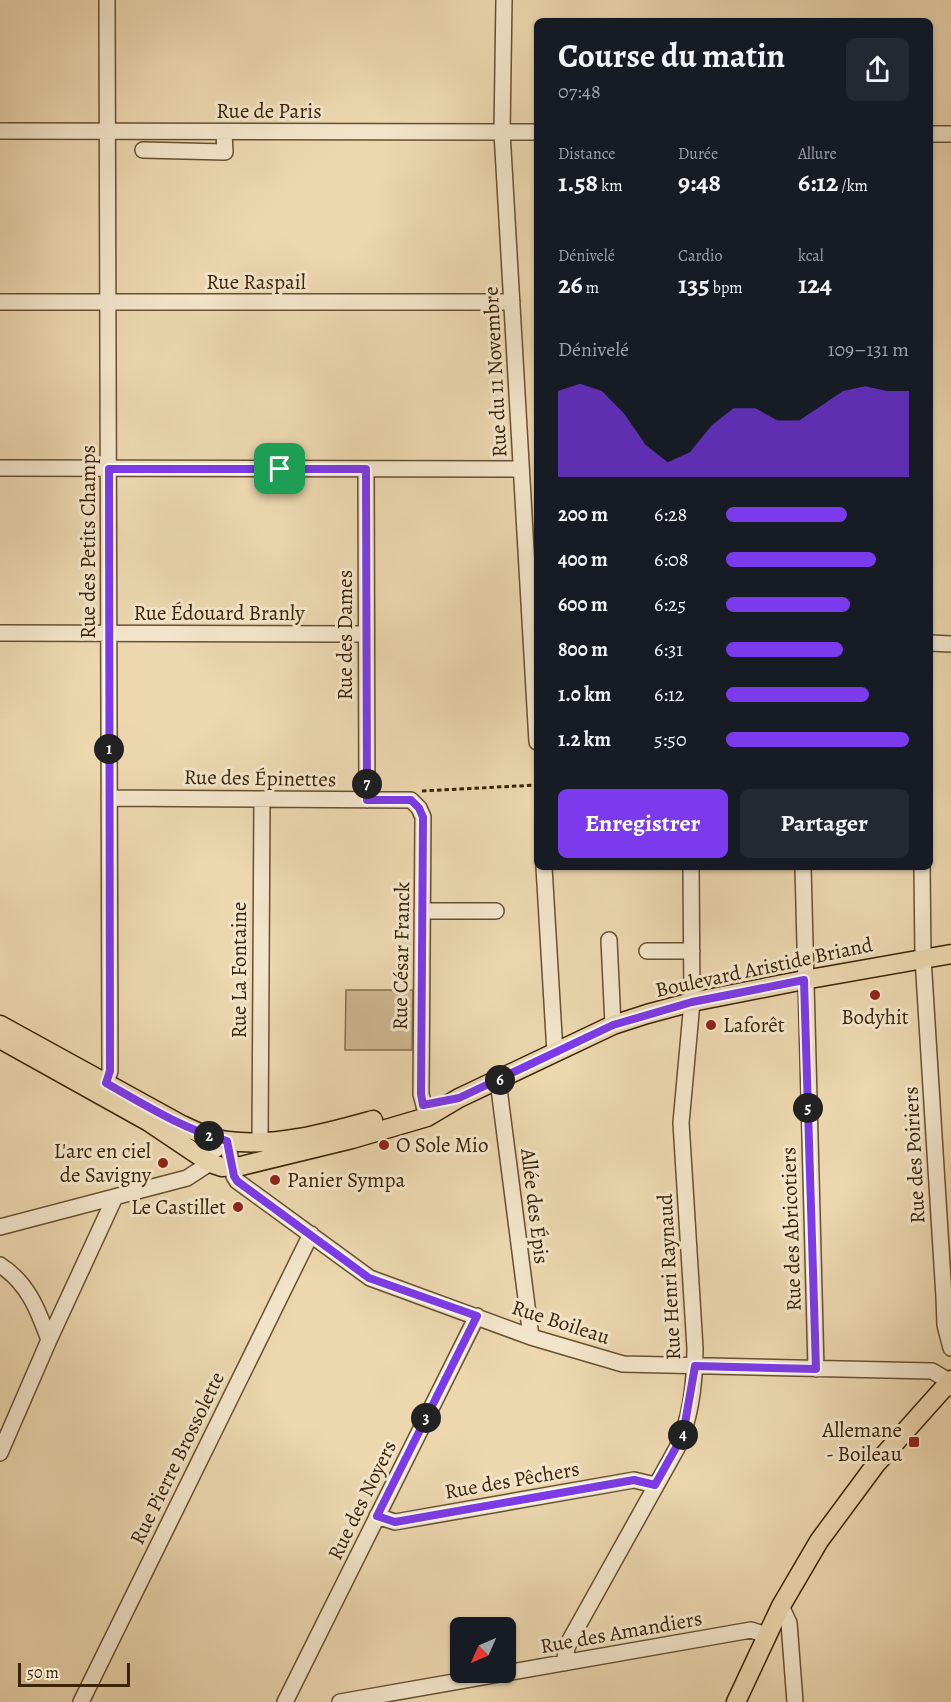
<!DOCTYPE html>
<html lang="fr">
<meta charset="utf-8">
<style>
body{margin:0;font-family:Alegreya,serif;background:#242831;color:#f1f3f6;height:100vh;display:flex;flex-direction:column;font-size:22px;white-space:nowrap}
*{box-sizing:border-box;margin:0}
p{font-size:20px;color:#9ea1a6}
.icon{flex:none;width:33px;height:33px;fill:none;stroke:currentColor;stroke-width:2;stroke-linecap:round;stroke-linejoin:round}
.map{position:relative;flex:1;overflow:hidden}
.details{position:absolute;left:534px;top:18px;width:399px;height:852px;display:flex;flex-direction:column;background:#171b24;border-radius:9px;box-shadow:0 2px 4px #0004}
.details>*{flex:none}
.needle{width:39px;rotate:225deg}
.buttons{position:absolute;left:450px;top:1617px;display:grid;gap:12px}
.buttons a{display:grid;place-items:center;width:66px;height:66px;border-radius:9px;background:#171b24;box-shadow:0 2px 4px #0004;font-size:30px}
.scale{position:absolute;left:18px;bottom:15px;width:112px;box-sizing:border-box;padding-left:6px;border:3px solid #3c2306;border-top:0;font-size:16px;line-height:21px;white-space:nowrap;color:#3c2306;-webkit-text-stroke:4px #f3e5cb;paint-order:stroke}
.pin{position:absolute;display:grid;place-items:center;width:51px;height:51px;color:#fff;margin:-26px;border-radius:12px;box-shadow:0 3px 9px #0006}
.km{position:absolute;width:30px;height:30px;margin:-15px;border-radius:50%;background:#222;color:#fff;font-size:16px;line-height:30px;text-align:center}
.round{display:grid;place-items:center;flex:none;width:63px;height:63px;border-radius:9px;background:#242831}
.overview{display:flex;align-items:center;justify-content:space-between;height:102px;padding:0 24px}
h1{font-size:33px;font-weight:700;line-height:45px}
.stats{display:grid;grid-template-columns:repeat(3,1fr);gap:9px;height:102px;padding:6px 24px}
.stats div{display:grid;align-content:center}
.stats b{font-size:26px;font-weight:700}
.stats small{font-size:16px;font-weight:400}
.stats p{font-size:16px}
.chart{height:168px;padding:12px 24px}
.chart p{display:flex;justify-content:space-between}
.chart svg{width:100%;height:108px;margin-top:6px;fill:#7c3aed;opacity:.7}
.action{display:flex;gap:12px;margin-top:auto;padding:12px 24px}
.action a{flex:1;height:69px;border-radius:9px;background:#7c3aed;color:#fff;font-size:24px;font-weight:700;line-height:69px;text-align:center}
.action a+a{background:#242831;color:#f1f3f6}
ul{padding:0 24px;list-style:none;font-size:20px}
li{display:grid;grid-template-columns:96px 72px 1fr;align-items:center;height:45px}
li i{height:15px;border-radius:8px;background:#7c3aed}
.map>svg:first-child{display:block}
</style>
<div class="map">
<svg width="951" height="1702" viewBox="0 0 951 1702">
<rect width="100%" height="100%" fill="#ecd7af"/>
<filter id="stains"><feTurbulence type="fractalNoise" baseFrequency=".00333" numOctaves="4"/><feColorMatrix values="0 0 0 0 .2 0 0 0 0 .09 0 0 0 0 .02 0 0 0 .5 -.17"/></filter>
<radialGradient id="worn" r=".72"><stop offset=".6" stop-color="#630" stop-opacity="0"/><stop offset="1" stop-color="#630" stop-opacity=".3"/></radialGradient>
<path fill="#ceb892" stroke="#856e4c" stroke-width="1.5" d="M 346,990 L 413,990 L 412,1050 L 345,1050 Z"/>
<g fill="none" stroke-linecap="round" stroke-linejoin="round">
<g stroke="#685030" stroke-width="18">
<path id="minor" d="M 504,0 L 502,132 L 537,742
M 0,131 L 537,132
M 930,134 L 951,134
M 143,150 L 225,152 L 224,132
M 0,302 L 512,302
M 0,468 L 521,469
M 366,469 L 367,800
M 0,633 L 366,634
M 930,643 L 951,644
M 109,798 L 411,800 L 419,808 L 423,817 L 421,1094 L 427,1117
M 544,867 L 555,1053
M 803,867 L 816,1369
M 922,867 L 923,958 L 944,1297 L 945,1325 L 951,1348
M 422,911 L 496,911
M 609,940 L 613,1025
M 647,951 L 692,951
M 498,1081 L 531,1337
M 106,1083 L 110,1071 L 107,0
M 260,1142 L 262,799
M 0,1227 L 187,1178 L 210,1163 L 211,1153 L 227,1141 L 234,1176 L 237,1181 L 370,1278 L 531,1337 L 623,1364 L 932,1371 L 949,1381 L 951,1388
M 0,1265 C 28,1283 38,1310 49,1340
M 0,1453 L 49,1340 L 115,1197
M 377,1516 L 395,1522 L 634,1480 L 655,1485
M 781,1606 L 789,1623 L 795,1702
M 564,1663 L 567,1648 L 570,1640 L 677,1448 C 691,1418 695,1381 695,1348 L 681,1123 L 692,1002 L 691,867
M 81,1702 L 311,1234
M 285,1702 L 477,1316
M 340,1702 L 751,1630 L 767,1635"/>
</g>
<g stroke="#3c2306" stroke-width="21">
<path id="major" d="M 0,1025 L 180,1124 C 195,1131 211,1139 228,1141 C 277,1147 326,1133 373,1120
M 0,1039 L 149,1122 L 210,1163 L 222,1167 L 241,1166 L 352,1139 L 427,1117 L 459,1098 L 613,1025 L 647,1014 L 692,1002 L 804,980 L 951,954
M 736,1702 L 781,1606 L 819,1541 L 876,1464 L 951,1380"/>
</g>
<path stroke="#3c2306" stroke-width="3" stroke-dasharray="4.5 3" stroke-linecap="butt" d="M 422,791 L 537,785"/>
<use href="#minor" stroke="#f3e5cb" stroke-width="15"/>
<use href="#major" stroke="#ecd7af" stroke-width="18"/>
</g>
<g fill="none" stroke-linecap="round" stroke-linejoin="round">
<g stroke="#fff" stroke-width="12">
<path id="route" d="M 109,469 L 366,469 L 367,800 L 411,800 L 419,808 L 423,817 L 421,1094 L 423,1105 L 459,1098 L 613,1025 L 692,1002 L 804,980 L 816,1369 L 695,1366 L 683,1435 L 655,1485 L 634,1480 L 395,1522 L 377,1516 L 477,1316 L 369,1278 L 237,1181 L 234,1176 L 227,1141 C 183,1129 145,1105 106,1083 L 110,1071 Z"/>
</g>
<use href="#route" stroke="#7c3aed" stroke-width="8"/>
</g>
<g fill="#8f2418" stroke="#f3e5cb" stroke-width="2">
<circle cx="875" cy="995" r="6"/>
<circle cx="711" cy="1025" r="6"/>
<circle cx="384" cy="1145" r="6"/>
<circle cx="163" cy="1163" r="6"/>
<circle cx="275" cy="1180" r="6"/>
<circle cx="238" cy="1207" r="6"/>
<rect x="908" y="1436" width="12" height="12" rx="3"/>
</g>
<g text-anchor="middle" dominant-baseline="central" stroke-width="6" stroke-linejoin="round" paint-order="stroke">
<g font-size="21" fill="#3c2306" stroke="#f3e5cb">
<text x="269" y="111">Rue de Paris</text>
<text x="256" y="282">Rue Raspail</text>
<text transform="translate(495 372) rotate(-93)">Rue du 11 Novembre</text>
<text transform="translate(88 542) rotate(-90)">Rue des Petits Champs</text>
<text x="219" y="613">Rue Édouard Branly</text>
<text transform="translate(345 635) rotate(-90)">Rue des Dames</text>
<text transform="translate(260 778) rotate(1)">Rue des Épinettes</text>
<text transform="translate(401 956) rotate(-89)">Rue César Franck</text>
<text transform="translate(764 967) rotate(-12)">Boulevard Aristide Briand</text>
<text transform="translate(239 970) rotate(-90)">Rue La Fontaine</text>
<text transform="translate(914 1155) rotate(-93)">Rue des Poiriers</text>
<text transform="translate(535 1206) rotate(83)">Allée des Épis</text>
<text transform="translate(791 1229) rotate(-92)">Rue des Abricotiers</text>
<text transform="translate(669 1277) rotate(-93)">Rue Henri Raynaud</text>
<text transform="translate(561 1322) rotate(18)">Rue Boileau</text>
<text transform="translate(177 1458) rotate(-64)">Rue Pierre Brossolette</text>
<text transform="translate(512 1480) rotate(-10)">Rue des Pêchers</text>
<text transform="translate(362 1500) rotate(-64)">Rue des Noyers</text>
<text transform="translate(621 1632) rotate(-10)">Rue des Amandiers</text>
</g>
<g font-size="21" fill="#3c2306" stroke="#f3e5cb" text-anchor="start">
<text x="875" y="1017" text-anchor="middle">Bodyhit</text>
<text x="723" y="1025">Laforêt</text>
<text x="396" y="1145">O Sole Mio</text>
<text x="151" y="1151" text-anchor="end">L'arc en ciel<tspan x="151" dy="24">de Savigny</tspan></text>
<text x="287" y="1180">Panier Sympa</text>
<text x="226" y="1207" text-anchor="end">Le Castillet</text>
<text x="902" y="1430" text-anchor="end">Allemane<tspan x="902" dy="24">- Boileau</tspan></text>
</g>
</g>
<rect width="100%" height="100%" filter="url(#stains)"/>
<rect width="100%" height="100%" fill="url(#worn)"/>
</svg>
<div class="buttons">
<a><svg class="needle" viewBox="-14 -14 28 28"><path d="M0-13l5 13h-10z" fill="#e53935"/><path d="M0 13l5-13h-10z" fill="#9ea1a6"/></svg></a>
</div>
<div class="scale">50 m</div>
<div class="pin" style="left:280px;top:469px;background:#1e9e55"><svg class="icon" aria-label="arrive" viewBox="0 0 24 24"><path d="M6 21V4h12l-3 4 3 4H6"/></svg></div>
<b class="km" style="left:109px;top:749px">1</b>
<b class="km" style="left:209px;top:1136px">2</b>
<b class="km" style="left:426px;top:1418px">3</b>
<b class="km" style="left:683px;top:1435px">4</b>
<b class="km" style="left:808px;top:1108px">5</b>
<b class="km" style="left:500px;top:1080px">6</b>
<b class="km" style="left:367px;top:784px">7</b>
<section class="details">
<div class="overview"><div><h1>Course du matin</h1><p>07:48</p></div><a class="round"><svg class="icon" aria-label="share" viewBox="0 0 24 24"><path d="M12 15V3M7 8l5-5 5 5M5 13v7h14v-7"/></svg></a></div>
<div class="stats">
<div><p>Distance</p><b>1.58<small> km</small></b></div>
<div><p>Durée</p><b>9:48</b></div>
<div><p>Allure</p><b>6:12<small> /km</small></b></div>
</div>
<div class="stats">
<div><p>Dénivelé</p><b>26<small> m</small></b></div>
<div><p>Cardio</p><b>135<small> bpm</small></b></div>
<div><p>kcal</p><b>124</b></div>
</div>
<div class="chart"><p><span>Dénivelé</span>109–131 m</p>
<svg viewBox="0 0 160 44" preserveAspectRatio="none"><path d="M0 44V9L10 6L20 9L30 18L40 31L50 38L60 34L70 23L80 16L90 16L100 21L110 21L120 15L130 9L140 7L150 9L160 9V44z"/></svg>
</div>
<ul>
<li><b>200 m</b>6:28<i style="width:66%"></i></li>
<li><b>400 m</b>6:08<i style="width:82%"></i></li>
<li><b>600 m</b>6:25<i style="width:68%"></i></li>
<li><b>800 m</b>6:31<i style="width:64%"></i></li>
<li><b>1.0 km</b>6:12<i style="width:78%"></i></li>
<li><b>1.2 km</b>5:50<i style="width:100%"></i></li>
</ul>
<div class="action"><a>Enregistrer</a><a>Partager</a></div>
</section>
</div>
